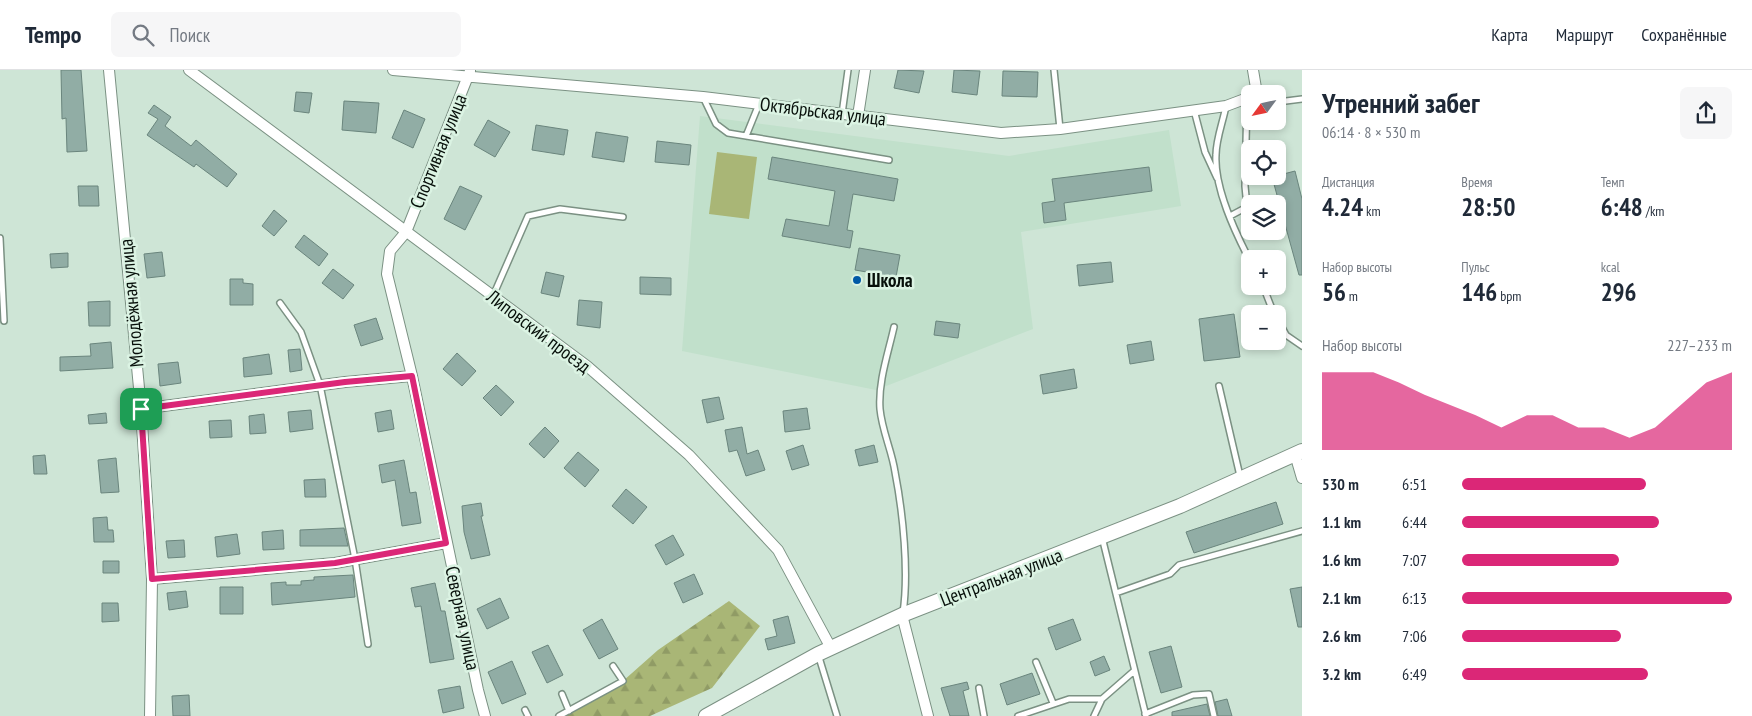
<!DOCTYPE html>
<html lang="ru">
<meta charset="utf-8">
<style>
body{margin:0;font-family:"PT Sans Narrow",sans-serif;background:#f6f6f7;color:#1f2937;height:100vh;display:flex;flex-direction:column;font-size:19px;white-space:nowrap}
*{box-sizing:border-box;margin:0}
p{font-size:16px;color:#747a83}
.icon{flex:none;width:28px;height:28px;fill:none;stroke:currentColor;stroke-width:2;stroke-linecap:round;stroke-linejoin:round}
.map{position:relative;flex:1;overflow:hidden}
.side{display:flex;flex-direction:column;background:#fff;width:450px}
.side>*{flex:none}
.needle{width:32px;rotate:237deg}
.tools{position:absolute;left:1241px;top:15px;display:grid;gap:10px}
.tools a{display:grid;place-items:center;width:45px;height:45px;border-radius:8px;background:#fff;box-shadow:0 2px 8px #0003;font-size:25px}
.pin{position:absolute;display:grid;place-items:center;width:42px;height:42px;color:#fff;margin:-21px;border-radius:10px;box-shadow:0 2px 8px #0006}
.round{display:grid;place-items:center;flex:none;width:52px;height:52px;border-radius:8px;background:#f6f6f7}
.head{display:flex;align-items:center;justify-content:space-between;height:85px;padding:0 20px}
h1{font-size:28px;font-weight:600;line-height:38px}
.metrics{display:grid;grid-template-columns:repeat(3,1fr);gap:8px;height:85px;padding:5px 20px}
.metrics div{display:grid;align-content:center}
.metrics b{font-size:25px;font-weight:600}
.metrics small{font-size:14px;font-weight:400}
.metrics p{font-size:14px}
.chart{height:140px;padding:10px 20px}
.chart p{display:flex;justify-content:space-between}
.chart svg{width:100%;height:90px;margin-top:5px;fill:#db2777;opacity:.7}
ul{padding:0 20px;list-style:none;font-size:16px}
li{display:grid;grid-template-columns:80px 60px 1fr;align-items:center;height:38px}
li i{height:12px;border-radius:6px;background:#db2777}
header{display:flex;align-items:center;gap:30px;box-sizing:border-box;height:70px;padding:0 25px;background:#fff;border-bottom:1px solid #e0e1e3}
header strong{font-size:24px}
nav{display:flex;gap:28px;margin-inline-start:auto;font-size:18px}
.search{width:350px;height:45px;background:#f6f6f7;display:flex;align-items:center;gap:12px;box-sizing:border-box;padding:0 18px;border-radius:8px;color:#747a83;font-size:19px}
main{display:flex;flex:1;min-height:0}
.map>svg:first-child{display:block}
</style>
<header>
<strong>Tempo</strong>
<div class="search"><svg class="icon" aria-label="search" viewBox="0 0 24 24"><circle cx="10" cy="10" r="6"/><path d="M15 15l6 6"/></svg>Поиск</div>
<nav><a>Карта</a><a>Маршрут</a><a>Сохранённые</a></nav>
</header>
<main>
<div class="map">
<svg width="1302" height="646" viewBox="0 0 1302 646">
<defs>
<pattern id="forest-firs" width="22" height="20" patternUnits="userSpaceOnUse" patternTransform="scale(1.25)"><rect width="22" height="20" fill="#a9b676"/><path d="M5 1l3.5 6h-7zM16 11l3.5 6h-7z" fill="#909b65"/></pattern>
</defs>
<rect width="100%" height="100%" fill="#cee5d6"/>
<path fill="#c1e0cb" d="M 700,46 L 1009,86 L 1169,60 L 1181,136 L 1021,162 L 1033,259 L 876,320 L 682,281 Z"/>
<path fill="url(#forest-firs)" d="M 729,531 L 760,556 L 712,618 L 650,646 L 559,646 L 623,611 L 658,580 Z"/>
<path fill="#a9b676" d="M 717,82 L 757,87 L 749,149 L 709,144 Z"/>
<path fill="#91ada5" stroke="#6a857d" d="M 61,0 L 81,0 L 87,81 L 67,82 L 66,48 L 62,49 Z
M 898,0 L 924,1 L 919,23 L 894,18 Z
M 954,0 L 980,1 L 977,25 L 952,22 Z
M 1003,1 L 1038,2 L 1037,27 L 1002,26 Z
M 296,22 L 312,23 L 309,43 L 294,41 Z
M 344,31 L 379,33 L 376,63 L 342,60 Z
M 154,35 L 171,47 L 165,56 L 191,76 L 196,70 L 237,104 L 227,117 L 196,94 L 194,97 L 147,65 L 158,49 L 148,43 Z
M 404,40 L 425,49 L 413,78 L 392,68 Z
M 488,50 L 510,62 L 495,87 L 474,75 Z
M 536,55 L 568,60 L 564,85 L 532,80 Z
M 596,62 L 628,67 L 624,92 L 592,87 Z
M 657,71 L 691,75 L 689,95 L 655,92 Z
M 772,87 L 898,109 L 894,131 L 853,124 L 847,160 L 853,161 L 850,178 L 782,166 L 786,149 L 829,156 L 835,121 L 768,109 Z
M 1149,97 L 1152,121 L 1064,133 L 1066,150 L 1044,153 L 1042,133 L 1055,131 L 1052,109 Z
M 1295,101 L 1302,129 L 1302,205 L 1299,205 L 1272,107 Z
M 78,116 L 98,116 L 99,136 L 79,136 Z
M 460,116 L 482,126 L 465,160 L 444,149 Z
M 274,140 L 287,151 L 274,166 L 262,156 Z
M 304,165 L 328,184 L 319,196 L 295,177 Z
M 859,178 L 900,185 L 896,207 L 855,200 Z
M 162,182 L 165,206 L 147,208 L 144,184 Z
M 68,183 L 68,197 L 51,198 L 50,184 Z
M 1111,192 L 1113,212 L 1079,216 L 1077,195 Z
M 333,199 L 354,215 L 343,229 L 322,213 Z
M 546,202 L 564,206 L 559,227 L 541,223 Z
M 640,207 L 671,208 L 671,225 L 640,224 Z
M 230,209 L 243,209 L 243,213 L 253,214 L 253,235 L 230,235 Z
M 579,230 L 602,232 L 600,258 L 577,255 Z
M 110,231 L 110,256 L 89,256 L 88,232 Z
M 1234,244 L 1240,287 L 1204,291 L 1199,249 Z
M 376,248 L 383,269 L 361,276 L 354,255 Z
M 936,251 L 960,254 L 958,268 L 934,265 Z
M 1151,271 L 1154,290 L 1130,294 L 1127,275 Z
M 111,272 L 113,298 L 60,301 L 60,287 L 91,286 L 90,274 Z
M 300,279 L 302,300 L 290,302 L 288,280 Z
M 457,283 L 476,301 L 462,316 L 443,299 Z
M 269,284 L 272,304 L 244,307 L 243,288 Z
M 178,292 L 181,313 L 160,316 L 158,294 Z
M 1074,299 L 1077,318 L 1043,324 L 1040,305 Z
M 496,315 L 514,332 L 501,346 L 483,328 Z
M 719,327 L 724,349 L 707,353 L 702,330 Z
M 807,338 L 810,359 L 785,362 L 783,341 Z
M 311,340 L 313,359 L 290,362 L 288,342 Z
M 391,340 L 394,359 L 378,362 L 375,343 Z
M 106,343 L 107,353 L 89,354 L 88,345 Z
M 264,344 L 266,363 L 250,364 L 249,346 Z
M 231,350 L 232,367 L 210,368 L 209,351 Z
M 545,357 L 559,371 L 544,388 L 529,374 Z
M 742,357 L 747,384 L 758,380 L 765,400 L 746,406 L 737,380 L 729,382 L 725,360 Z
M 803,375 L 809,395 L 792,400 L 786,381 Z
M 874,375 L 878,392 L 859,396 L 855,380 Z
M 578,382 L 599,400 L 585,417 L 564,398 Z
M 45,385 L 47,404 L 34,404 L 33,386 Z
M 116,388 L 119,422 L 101,423 L 98,390 Z
M 404,390 L 410,423 L 416,422 L 421,453 L 402,456 L 395,410 L 382,413 L 379,395 Z
M 325,409 L 326,427 L 305,427 L 304,410 Z
M 626,419 L 647,437 L 633,454 L 612,436 Z
M 1276,432 L 1283,454 L 1194,483 L 1186,462 Z
M 481,433 L 483,446 L 481,446 L 490,485 L 471,489 L 464,462 L 462,436 Z
M 107,447 L 108,460 L 113,460 L 114,472 L 94,472 L 93,448 Z
M 344,458 L 348,476 L 300,476 L 300,460 Z
M 283,460 L 284,479 L 263,480 L 262,462 Z
M 237,464 L 240,484 L 217,487 L 215,467 Z
M 673,465 L 684,485 L 666,495 L 655,475 Z
M 184,470 L 185,487 L 168,488 L 166,471 Z
M 103,491 L 119,491 L 119,503 L 103,503 Z
M 694,504 L 703,524 L 683,533 L 674,513 Z
M 353,505 L 355,527 L 272,535 L 271,513 L 286,512 L 286,515 L 301,515 L 301,511 L 314,510 L 314,507 Z
M 435,513 L 441,541 L 445,541 L 454,589 L 430,593 L 421,536 L 415,537 L 411,518 Z
M 220,517 L 243,517 L 243,544 L 220,544 Z
M 1302,517 L 1302,557 L 1298,557 L 1290,519 Z
M 186,521 L 188,537 L 169,540 L 167,523 Z
M 500,528 L 509,548 L 487,559 L 477,539 Z
M 102,533 L 118,533 L 119,551 L 102,552 Z
M 788,546 L 795,573 L 768,580 L 765,569 L 777,566 L 773,550 Z
M 602,549 L 618,579 L 599,589 L 583,560 Z
M 1073,549 L 1081,570 L 1056,580 L 1048,558 Z
M 548,575 L 563,605 L 547,613 L 532,582 Z
M 1171,576 L 1182,617 L 1161,623 L 1149,582 Z
M 1104,586 L 1110,600 L 1095,606 L 1090,592 Z
M 512,591 L 526,624 L 502,634 L 488,602 Z
M 1032,603 L 1040,624 L 1007,635 L 1000,614 Z
M 967,612 L 969,619 L 963,621 L 969,646 L 950,646 L 941,618 Z
M 460,616 L 464,638 L 443,643 L 438,620 Z
M 189,625 L 190,646 L 173,646 L 172,626 Z
M 1227,629 L 1232,646 L 1218,646 L 1215,632 Z
M 1207,634 L 1210,646 L 1172,646 L 1172,642 Z"/>
<g fill="none" stroke-linecap="round" stroke-linejoin="round">
<g stroke="#7b9183" stroke-width="8">
<path id="lane" d="M 1054,0 L 1060,59
M 703,27 L 716,54 L 728,63 L 889,90
M 1278,32 L 1302,29
M 1226,36 C 1223,52 1216,69 1216,85 C 1214,118 1235,162 1250,191
M 1194,40 L 1205,82 L 1217,108
M 842,44 L 848,0
M 746,66 L 759,34
M 1230,146 L 1247,137 L 1245,116 L 1247,29
M 0,168 L 4,251
M 1263,216 L 1274,244
M 493,226 L 528,146 L 560,139 L 623,147
M 280,233 L 301,262 L 320,315 L 355,489 L 368,574
M 1278,250 L 1286,265 L 1302,276
M 894,257 C 888,284 878,312 880,339 C 882,361 892,381 895,402 C 903,443 909,502 903,543
M 1219,316 L 1240,406
M 1102,467 L 1146,646
M 1116,523 L 1170,504 L 1179,495 L 1302,461
M 818,584 L 837,646
M 1036,592 L 1053,633
M 979,618 L 984,646
M 562,624 L 569,641
M 525,640 L 528,646
M 1145,644 L 1193,625 L 1209,624 L 1214,646
M 559,646 L 623,611 L 613,596
M 1018,646 L 1069,629 L 1102,629
M 1094,646 L 1102,629 L 1134,601"/>
</g>
<g stroke="#7b9183" stroke-width="12">
<path id="street" d="M 109,0 L 141,339 L 152,509 L 150,646
M 189,0 L 587,296 L 689,385 L 778,480 L 831,578
M 393,0 L 703,27 L 1001,63 L 1060,59 L 1226,36 L 1250,27
M 1253,0 L 1257,24
M 470,1 L 406,162 L 390,181 L 387,204 L 412,306 L 478,620 L 485,646
M 858,46 L 865,0
M 141,339 L 345,312 L 412,306
M 1295,384 L 1302,408
M 152,509 L 335,493 L 446,473
M 902,545 L 928,646"/>
</g>
<g stroke="#7b9183" stroke-width="16">
<path id="secondary" d="M 706,646 L 818,584 L 902,545 L 1180,436 L 1302,381"/>
</g>
<use href="#lane" stroke="#fff" stroke-width="5"/>
<use href="#street" stroke="#fff" stroke-width="10"/>
<use href="#secondary" stroke="#fff" stroke-width="14"/>
</g>
<g fill="none" stroke-linecap="round" stroke-linejoin="round">
<g stroke="#fff" stroke-width="10">
<path id="route" d="M 412,306 L 446,473 L 335,493 L 152,509 L 141,339 L 345,312 Z"/>
</g>
<use href="#route" stroke="#db2777" stroke-width="6"/>
</g>
<circle fill="#0059a6" stroke="#dbf3e3" stroke-width="2" cx="857" cy="210" r="5"/>
<g text-anchor="middle" dominant-baseline="central" stroke-width="5" stroke-linejoin="round" paint-order="stroke">
<g font-size="19" fill="#070f0a" stroke="#dbf3e3">
<text transform="translate(823 41) rotate(7)">Октябрьская улица</text>
<text transform="translate(438 81) rotate(-68)">Спортивная улица</text>
<text transform="translate(131 233) rotate(-95)">Молодёжная улица</text>
<text transform="translate(539 261) rotate(37)">Липовский проезд</text>
<text transform="translate(1001 507) rotate(-21)">Центральная улица</text>
<text transform="translate(463 548) rotate(78)">Северная улица</text>
</g>
<g font-size="19" font-weight="bold" fill="#070f0a" stroke="#dbf3e3" text-anchor="start">
<text x="867" y="210">Школа</text>
</g>
</g>
</svg>
<div class="tools">
<a><svg class="needle" viewBox="-14 -14 28 28"><path d="M0-13l5 13h-10z" fill="#e53935"/><path d="M0 13l5-13h-10z" fill="#747a83"/></svg></a>
<a><svg class="icon" aria-label="locate" viewBox="0 0 24 24"><circle cx="12" cy="12" r="6"/><path d="M12 2v4M12 18v4M2 12h4M18 12h4"/></svg></a>
<a><svg class="icon" aria-label="layers" viewBox="0 0 24 24"><path d="M12 4l9 5-9 5-9-5zM3 14l9 5 9-5"/></svg></a>
<a>+</a>
<a>−</a>
</div>
<div class="pin" style="left:141px;top:339px;background:#1e9e55"><svg class="icon" aria-label="arrive" viewBox="0 0 24 24"><path d="M6 21V4h12l-3 4 3 4H6"/></svg></div>
</div>
<section class="side">
<div class="head"><div><h1>Утренний забег</h1><p>06:14 · 8 × 530 m</p></div><a class="round"><svg class="icon" aria-label="share" viewBox="0 0 24 24"><path d="M12 15V3M7 8l5-5 5 5M5 13v7h14v-7"/></svg></a></div>
<div class="metrics">
<div><p>Дистанция</p><b>4.24<small> km</small></b></div>
<div><p>Время</p><b>28:50</b></div>
<div><p>Темп</p><b>6:48<small> /km</small></b></div>
</div>
<div class="metrics">
<div><p>Набор высоты</p><b>56<small> m</small></b></div>
<div><p>Пульс</p><b>146<small> bpm</small></b></div>
<div><p>kcal</p><b>296</b></div>
</div>
<div class="chart"><p><span>Набор высоты</span>227–233 m</p>
<svg viewBox="0 0 160 44" preserveAspectRatio="none"><path d="M0 44V6L10 6L20 6L30 11L40 17L50 22L60 27L70 33L80 27L90 27L100 33L110 33L120 38L130 33L140 22L150 11L160 6V44z"/></svg>
</div>
<ul>
<li><b>530 m</b>6:51<i style="width:68%"></i></li>
<li><b>1.1 km</b>6:44<i style="width:73%"></i></li>
<li><b>1.6 km</b>7:07<i style="width:58%"></i></li>
<li><b>2.1 km</b>6:13<i style="width:100%"></i></li>
<li><b>2.6 km</b>7:06<i style="width:59%"></i></li>
<li><b>3.2 km</b>6:49<i style="width:69%"></i></li>
</ul>
</section>
</main>
